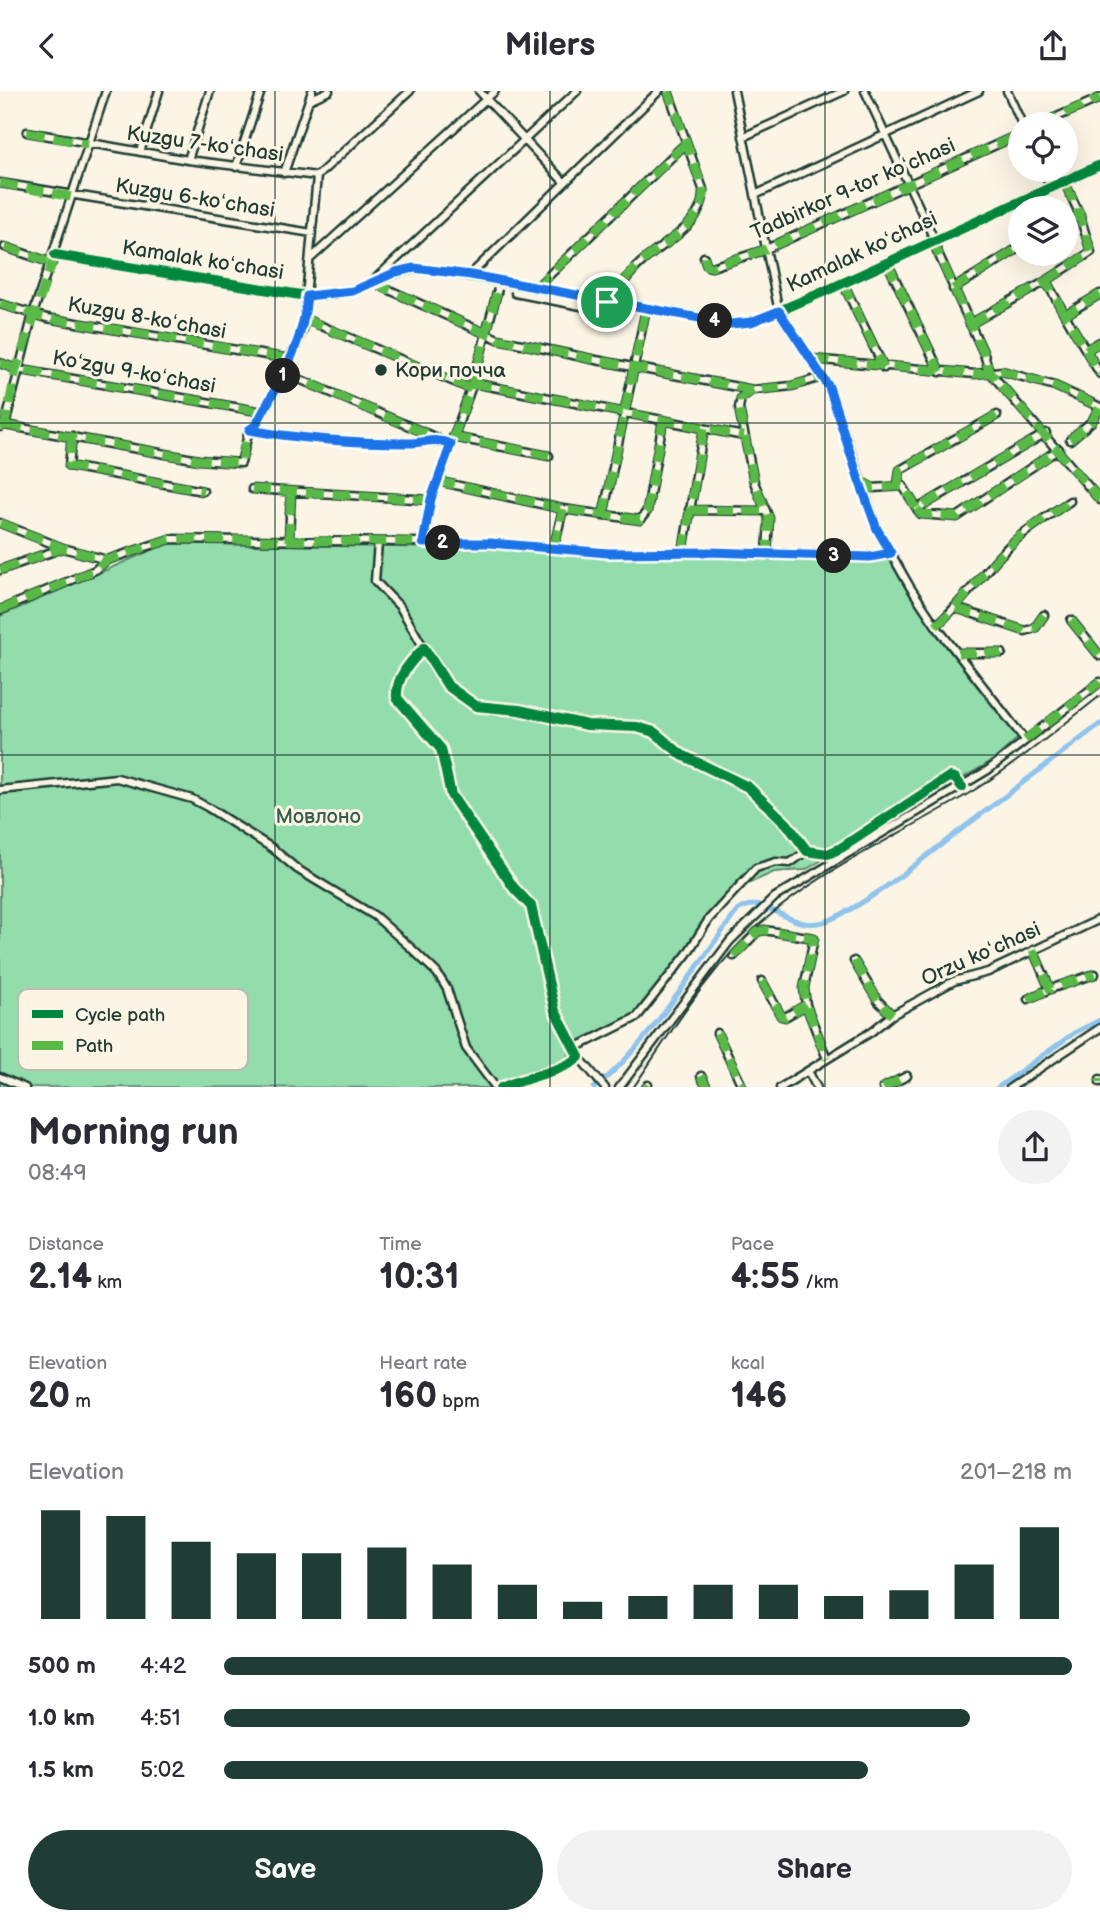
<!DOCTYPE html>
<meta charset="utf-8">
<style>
body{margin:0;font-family:"Balsamiq Sans",sans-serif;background:#f2f2f3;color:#2b2b33;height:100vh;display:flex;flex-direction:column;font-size:26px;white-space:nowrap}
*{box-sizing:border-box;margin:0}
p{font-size:23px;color:#7c7c81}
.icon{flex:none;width:38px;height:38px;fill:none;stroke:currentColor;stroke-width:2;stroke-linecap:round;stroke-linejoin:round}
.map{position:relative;height:996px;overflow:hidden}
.drawer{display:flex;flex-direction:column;background:#fff;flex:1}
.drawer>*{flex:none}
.buttons{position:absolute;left:1008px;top:21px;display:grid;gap:14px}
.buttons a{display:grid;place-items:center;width:70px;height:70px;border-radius:50%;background:#fff;box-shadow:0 7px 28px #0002;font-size:35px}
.pin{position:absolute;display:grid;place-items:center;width:60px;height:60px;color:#fff;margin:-30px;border:4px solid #fff;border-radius:50%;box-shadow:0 2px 7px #0007}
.km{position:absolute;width:35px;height:35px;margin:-18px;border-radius:50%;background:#222;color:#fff;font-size:19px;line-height:35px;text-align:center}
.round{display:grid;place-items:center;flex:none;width:74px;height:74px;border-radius:37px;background:#f2f2f3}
.overview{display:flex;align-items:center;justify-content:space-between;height:119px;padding:0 28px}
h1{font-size:38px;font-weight:700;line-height:52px}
.stats{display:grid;grid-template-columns:repeat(3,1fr);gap:10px;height:119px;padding:7px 28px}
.stats div{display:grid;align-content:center}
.stats b{font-size:35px;font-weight:700}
.stats small{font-size:19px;font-weight:400}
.stats p{font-size:19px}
.chart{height:196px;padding:14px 28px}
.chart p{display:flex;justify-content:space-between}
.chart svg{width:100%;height:126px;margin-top:7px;stroke:#1f3d34;stroke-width:6}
.primary-button{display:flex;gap:14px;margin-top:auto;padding:14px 28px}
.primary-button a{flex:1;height:80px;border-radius:42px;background:#1f3d34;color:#fff;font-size:28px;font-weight:700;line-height:80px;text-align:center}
.primary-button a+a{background:#f2f2f3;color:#2b2b33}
ul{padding:0 28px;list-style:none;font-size:23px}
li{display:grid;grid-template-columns:112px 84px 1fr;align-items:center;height:52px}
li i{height:18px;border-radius:9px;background:#1f3d34}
header{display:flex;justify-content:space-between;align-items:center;height:91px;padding:0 28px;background:#fff;font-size:32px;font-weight:700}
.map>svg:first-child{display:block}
</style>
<header><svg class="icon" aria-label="back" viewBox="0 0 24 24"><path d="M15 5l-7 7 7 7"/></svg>Milers<svg class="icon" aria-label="share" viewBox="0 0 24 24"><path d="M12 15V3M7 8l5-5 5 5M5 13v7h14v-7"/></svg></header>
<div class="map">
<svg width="1100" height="997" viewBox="0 0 1100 997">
<rect width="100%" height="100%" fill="#fcf5e5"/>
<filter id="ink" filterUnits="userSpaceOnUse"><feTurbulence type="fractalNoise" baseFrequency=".0143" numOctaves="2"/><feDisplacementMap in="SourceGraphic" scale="14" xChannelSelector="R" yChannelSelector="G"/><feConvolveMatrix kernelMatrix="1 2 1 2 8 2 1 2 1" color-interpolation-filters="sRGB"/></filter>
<g filter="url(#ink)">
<path fill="#93dcac" stroke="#598c70" stroke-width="2" d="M 168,452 L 890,465 L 1020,645 L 995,668 L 805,779 L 774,781 L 737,798 L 713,818 L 648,920 L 573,952 L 565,973 L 533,979 L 490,997 L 0,996 L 0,525 Z"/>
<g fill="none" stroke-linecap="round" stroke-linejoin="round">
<path stroke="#90c4ed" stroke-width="5" d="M 594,997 C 647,957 696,874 738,819 C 768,799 789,847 832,828 C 872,809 907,780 942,753 C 995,713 1047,673 1100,633
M 997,997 L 1074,942 L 1100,929"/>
<g stroke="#1f3d34" stroke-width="11">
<path id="minor" d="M 479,0 L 564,91
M 734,0 L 779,221 L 829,296 L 877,438 L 910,496 L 936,535 L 1025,649
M 865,0 L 934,148
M 1007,0 L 1022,33
M 309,9 L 329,0
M 1041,33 L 1100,7
M 27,41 L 188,69 L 317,85
M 743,46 L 844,0
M 140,61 L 159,0
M 188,69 L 210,0
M 236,76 L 261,0
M 1043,79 L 1050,95
M 284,82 L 312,0
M 317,85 L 410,0
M 0,92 L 312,142
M 755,104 L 979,0
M 1066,130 L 1080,124
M 932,149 L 984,263 L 989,280 L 1100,409
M 5,156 L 52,172
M 55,164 L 307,205 C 324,204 341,204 357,198 C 382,190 400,177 427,178 L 740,233 L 772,223 L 830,198 L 1100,74
M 704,166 L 707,175 L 712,176 L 764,159 L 1020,43
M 310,168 L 495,0
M 887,171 L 940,281
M 470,184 L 659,0
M 373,190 L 577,0
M 1046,190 L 1091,161 L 1079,122 L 1064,90
M 374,192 L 498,248 L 596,269 L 753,299 L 792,295 L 822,286
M 843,192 L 884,277
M 536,197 L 685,53
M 953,198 L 1020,156
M 515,202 L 586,216 L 598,210
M 1100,203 L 1065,224 L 1100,283
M 607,211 C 619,197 630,181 643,170 C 666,150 706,132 703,98 L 668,0
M 0,213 L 47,227 L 290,268
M 305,228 L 471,298
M 970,233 L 1046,190 L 1065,224
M 1086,259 L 1100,251
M 812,268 L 975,283 L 1002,280 L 1055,295 L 1100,316 L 1092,330 L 1070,349
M 0,272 L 16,278 L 263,321
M 285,282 L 437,347
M 473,292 L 744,345
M 752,299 L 741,307 L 739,317 L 754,391 L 769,427 L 767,462
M 5,334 L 199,369 L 241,372 L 249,339 L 256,334 L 278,295 L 303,239 L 317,85
M 0,336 L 5,334 L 33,223 L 106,0
M 249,339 C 300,348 351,350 403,352 C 420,353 434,346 451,353
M 72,345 L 69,375 L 203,400
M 453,346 L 549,365
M 437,390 L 563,418 L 640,429 L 647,420 L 663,330
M 860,390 L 873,397 L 903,395 L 917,418 L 1046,342
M 898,394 L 900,379 L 997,324
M 252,398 L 431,409
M 917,418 L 921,423 L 957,426 L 1059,358
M 689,419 L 764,420
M 603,425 L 646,218
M 0,432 L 63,457 L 107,469 L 170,448 L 490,452 L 608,462 L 710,461 L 870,466 L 891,462
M 289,450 L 291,401
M 378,452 L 375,490 L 400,516 L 424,557
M 423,452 L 431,409 L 473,292 L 500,190
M 554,456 L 563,418
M 683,461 L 704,337
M 0,479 L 63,457
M 956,517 L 1025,540 L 1035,537 L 1044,524
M 0,519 L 95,479 L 107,469
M 1071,529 L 1100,565
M 936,535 C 963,511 983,481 1009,455 C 1026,438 1050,424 1070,410
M 958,562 L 1002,562
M 0,699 L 117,687 L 192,708 L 207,716 L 272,757 L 297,778 L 375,825 L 411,857 L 437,882 L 447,898 L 466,957 L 496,997
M 1033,859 L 1050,898 L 1095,883
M 734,865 L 757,841 L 764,839 L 814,847 L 804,897 L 806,914 L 827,968
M 854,870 L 878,910 L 892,924
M 762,890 L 781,925 L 785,926 L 806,914
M 1028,908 L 1050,898
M 717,942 L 743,997
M 575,957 L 637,926 L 687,863 L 709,828 L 756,777 L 776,771 L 790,772 L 807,760
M 579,966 L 605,997
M 808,980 L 817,997
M 701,985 L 707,997
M 0,986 L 25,997
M 1100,988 L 1100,991
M 501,997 C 519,988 568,979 579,966 L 555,920 L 531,815 L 514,797 L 451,704 L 441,658 L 397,607 C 395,587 411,570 424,557 L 448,595 L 476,615 L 519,619 L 587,634 L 637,636 L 654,641 L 682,664 L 748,696 L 787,733 L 807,760 L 828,763 L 841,757 L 949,686 L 955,687 L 962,696
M 619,997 L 730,850 L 775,806 L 988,679 L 1100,591
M 646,997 L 648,994
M 780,997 L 871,941 L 892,924 L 954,890 L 988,881 L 1100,828
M 883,997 L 907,985
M 1010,997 L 1100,937"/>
</g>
<use href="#minor" stroke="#fcf5e5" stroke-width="6"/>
<path stroke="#1f3d34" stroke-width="2" d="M 633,997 C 672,940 708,879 760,833 C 825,775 904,743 976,698 C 1020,670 1059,637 1100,605"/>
<path stroke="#58b947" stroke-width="9" stroke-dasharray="18 9" stroke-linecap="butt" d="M 1041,33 L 1100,7
M 27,41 L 88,53
M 0,92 L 72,106
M 1066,130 L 1080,124
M 932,149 L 984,263 L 989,280 L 1100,409
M 5,156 L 52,172
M 704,166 L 707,175 L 712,176 L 764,159 L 1020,43
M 887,171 L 940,281
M 1046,190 L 1091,161 L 1079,122 L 1064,90
M 374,192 L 498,248 L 596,269 L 753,299 L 792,295 L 822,286
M 843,192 L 884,277
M 536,197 L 685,53
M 953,198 L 1020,156
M 1100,203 L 1065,224 L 1100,283
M 607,211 C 619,197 630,181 643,170 C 666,150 706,132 703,98 L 668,0
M 0,213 L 47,227 L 290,268
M 305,228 L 471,298
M 970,233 L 1046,190 L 1065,224
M 1086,259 L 1100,251
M 812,268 L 975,283 L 1002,280 L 1055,295 L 1100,316 L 1092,330 L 1070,349
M 0,272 L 16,278 L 263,321
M 285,282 L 439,348
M 473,292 L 744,345
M 753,299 L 741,307 L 739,317 L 754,391 L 769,427 L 767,462
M 5,334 L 199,369 L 241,372 C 245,362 243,349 249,340 C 277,300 303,256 307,205
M 0,336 L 5,334 L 16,278 L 55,164
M 249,339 C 300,348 351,350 403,352 C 420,353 434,346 451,353
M 72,345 L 69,375 L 203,400
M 453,346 L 549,365
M 859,389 L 873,397 L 903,395 L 917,418 L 1046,342
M 437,390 L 563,418 L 640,429 L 647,420 L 663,330
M 898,394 L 900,379 L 997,324
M 252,398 L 431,409
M 917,418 L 921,423 L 957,426 L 1059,358
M 689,419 L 764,420
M 603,425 L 646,218
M 0,432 L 63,457 L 107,469 L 170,448 L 490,452 L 608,462 L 710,461 L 870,466 L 891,462
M 289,450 L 291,401
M 423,452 L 431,409 L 473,292 L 500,190
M 554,456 L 563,418
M 683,461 L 704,337
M 0,479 L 63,457
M 956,517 L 1025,540 L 1035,537 L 1044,524
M 0,519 L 95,479 L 107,469
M 1071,529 L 1100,565
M 936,535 C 963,511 983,481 1009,455 C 1026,438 1050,424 1070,410
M 958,562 L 1002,562
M 1025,649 L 1100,591
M 1033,859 L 1050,898 L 1095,883
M 734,865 L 757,841 L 764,839 L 814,847 L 804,897 L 806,914 L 827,968
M 854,870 L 878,910 L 892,924
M 762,890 L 781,925 L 785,926 L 806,914
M 1028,908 L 1050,898
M 717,942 L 743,997
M 701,985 L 707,997
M 1100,988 L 1100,991
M 646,997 L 648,994
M 883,997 L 907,985"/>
<g stroke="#fcf5e5" stroke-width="15">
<path id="cycleway" d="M 55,164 L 307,205 C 324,204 341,204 357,198 C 382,190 400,177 427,178 L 740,233 L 772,223 L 830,198 L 1100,74
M 501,997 C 519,988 568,979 579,966 L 555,920 L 531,815 L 514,797 L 451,704 L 441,658 L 397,607 C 395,587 411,570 424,557 L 448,595 L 476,615 L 519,619 L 587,634 L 637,636 L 654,641 L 682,664 L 748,696 L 787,733 L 807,760 L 828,763 L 841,757 L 949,686 L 955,687 L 962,696"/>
</g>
<use href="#cycleway" stroke="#00873e" stroke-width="10"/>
</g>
</g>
<g fill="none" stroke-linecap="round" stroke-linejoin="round" filter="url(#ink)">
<g stroke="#fff" stroke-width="14">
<path id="route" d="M 414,177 L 471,184 L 731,233 L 751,231 L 779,220 L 829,296 L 859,389 L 877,438 L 891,462 L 870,466 L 710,461 L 608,462 L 490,452 L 423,452 L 431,408 L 451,353 C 435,346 425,352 408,352 C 355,352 301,348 249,339 L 256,334 C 279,290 303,256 307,205 L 353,200 L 396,181 Z"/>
</g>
<use href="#route" stroke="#1a73e8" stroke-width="9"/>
</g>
<path fill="none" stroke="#1f3d34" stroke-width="2" stroke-opacity="0.55" d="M 275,0 L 275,997M 550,0 L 550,997M 825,0 L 825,997M 0,332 L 1100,332M 0,664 L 1100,664"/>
<circle fill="#1f3d34" stroke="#fcf5e5" stroke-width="2.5" cx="381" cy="279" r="7"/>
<g text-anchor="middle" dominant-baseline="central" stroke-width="6" stroke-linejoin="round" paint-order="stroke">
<g font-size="21" fill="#1f3d34" stroke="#fcf5e5">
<text transform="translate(205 53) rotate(8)">Kuzgu 7-koʻchasi</text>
<text transform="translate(853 98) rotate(-24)">Tadbirkor 9-tor koʻchasi</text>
<text transform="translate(195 107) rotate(9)">Kuzgu 6-koʻchasi</text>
<text transform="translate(862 161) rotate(-25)">Kamalak koʻchasi</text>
<text transform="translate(203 169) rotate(9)">Kamalak koʻchasi</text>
<text transform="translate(147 227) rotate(10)">Kuzgu 8-koʻchasi</text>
<text transform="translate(134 281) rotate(10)">Koʻzgu 9-koʻchasi</text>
<text transform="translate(981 863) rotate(-24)">Orzu koʻchasi</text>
</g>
<g font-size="21" fill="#1f3d34" stroke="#fcf5e5" text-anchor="start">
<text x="395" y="279">Кори почча</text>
</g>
<g font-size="21" fill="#365d4c" stroke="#fcf5e5">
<text x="318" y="725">Мовлоно</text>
</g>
</g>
<rect x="18" y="898" width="230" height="81" rx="10" fill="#fcf5e5" stroke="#babeb0" stroke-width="2"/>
<rect x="32" y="919" width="31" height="8" fill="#00873e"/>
<rect x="32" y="950" width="31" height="9" fill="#58b947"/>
<g font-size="19" fill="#1f3d34">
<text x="75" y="930">Cycle path</text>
<text x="75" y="961">Path</text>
</g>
</svg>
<div class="buttons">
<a><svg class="icon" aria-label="locate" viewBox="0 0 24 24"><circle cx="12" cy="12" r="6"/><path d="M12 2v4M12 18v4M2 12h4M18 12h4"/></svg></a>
<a><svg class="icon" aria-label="layers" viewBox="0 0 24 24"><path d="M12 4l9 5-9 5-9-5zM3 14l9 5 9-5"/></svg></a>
</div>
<div class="pin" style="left:607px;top:211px;background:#1e9e55"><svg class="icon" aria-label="arrive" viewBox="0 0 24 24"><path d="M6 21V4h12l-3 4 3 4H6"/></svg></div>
<b class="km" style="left:283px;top:285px">1</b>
<b class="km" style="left:443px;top:452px">2</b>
<b class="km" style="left:834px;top:465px">3</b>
<b class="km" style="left:715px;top:230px">4</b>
</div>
<section class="drawer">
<div class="overview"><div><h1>Morning run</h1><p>08:49</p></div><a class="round"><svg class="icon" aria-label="share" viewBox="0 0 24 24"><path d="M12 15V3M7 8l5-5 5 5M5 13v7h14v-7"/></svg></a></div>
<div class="stats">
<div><p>Distance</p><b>2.14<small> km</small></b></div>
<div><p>Time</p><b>10:31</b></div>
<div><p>Pace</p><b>4:55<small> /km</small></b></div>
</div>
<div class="stats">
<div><p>Elevation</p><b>20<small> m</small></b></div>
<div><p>Heart rate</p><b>160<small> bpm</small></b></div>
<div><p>kcal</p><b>146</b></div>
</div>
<div class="chart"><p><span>Elevation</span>201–218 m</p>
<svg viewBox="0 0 160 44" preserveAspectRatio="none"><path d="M5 44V6M15 44V8M25 44V17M35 44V21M45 44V21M55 44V19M65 44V25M75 44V32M85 44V38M95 44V36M105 44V32M115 44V32M125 44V36M135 44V34M145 44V25M155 44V12"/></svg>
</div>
<ul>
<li><b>500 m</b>4:42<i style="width:100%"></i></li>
<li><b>1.0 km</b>4:51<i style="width:88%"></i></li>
<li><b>1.5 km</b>5:02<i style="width:76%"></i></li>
</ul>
<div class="primary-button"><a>Save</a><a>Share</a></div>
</section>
